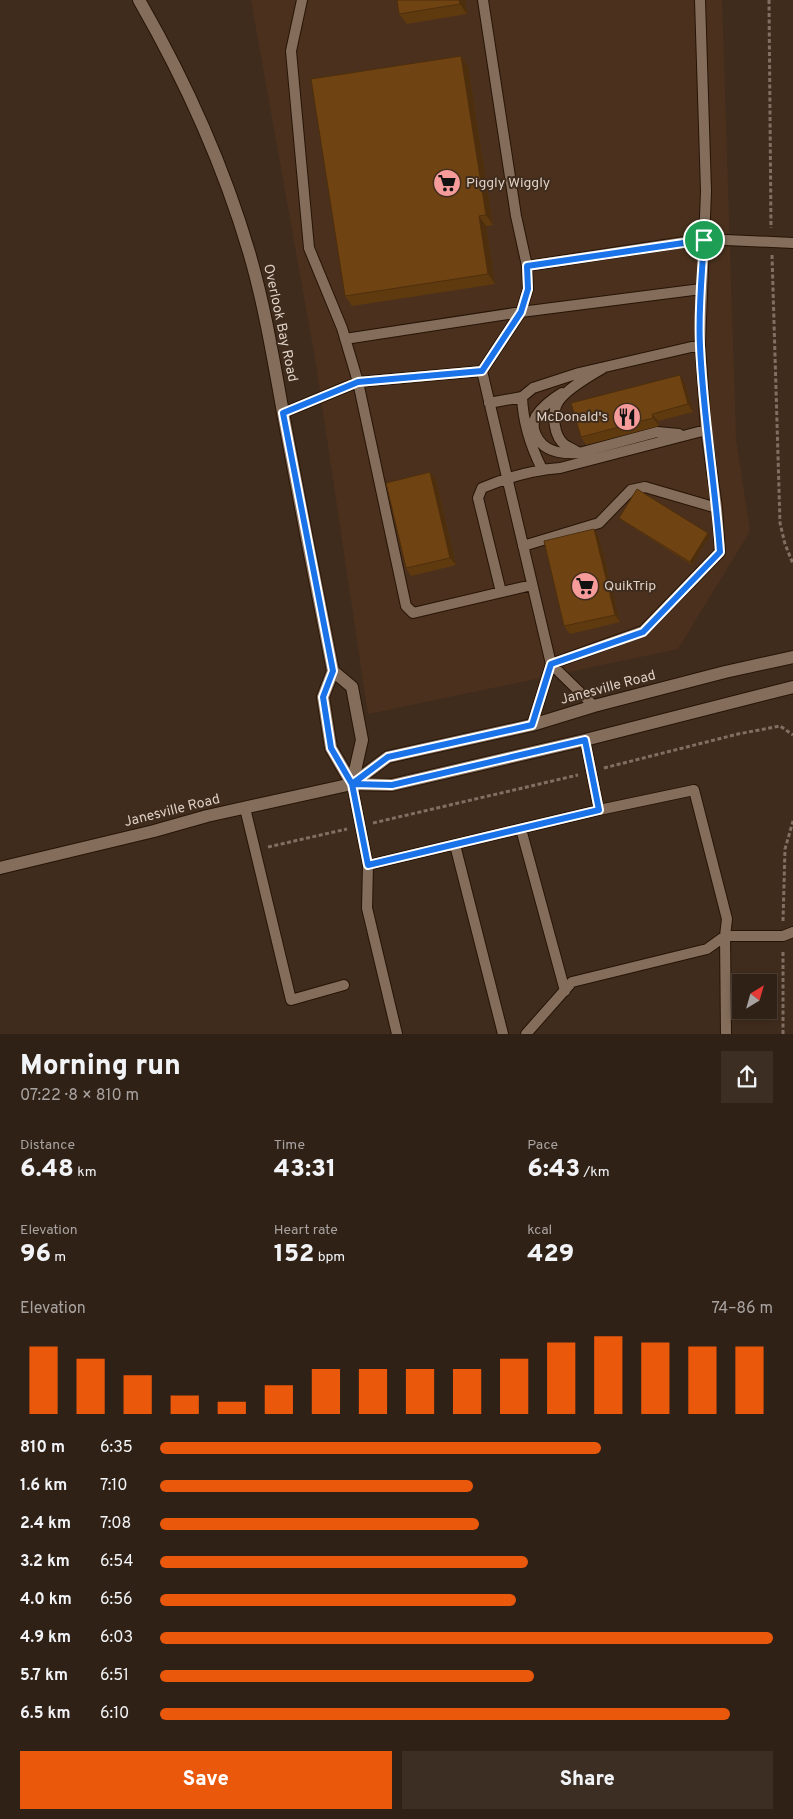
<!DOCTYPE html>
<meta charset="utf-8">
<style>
body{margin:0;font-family:Overpass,sans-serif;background:#3c2e23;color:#f1f3f6;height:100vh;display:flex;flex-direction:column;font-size:19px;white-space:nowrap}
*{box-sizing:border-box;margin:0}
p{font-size:16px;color:#a8a3a1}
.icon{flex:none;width:28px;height:28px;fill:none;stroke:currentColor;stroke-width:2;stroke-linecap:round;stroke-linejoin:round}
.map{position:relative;height:1034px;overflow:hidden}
.sheet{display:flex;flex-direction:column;background:#302116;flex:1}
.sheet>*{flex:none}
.needle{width:32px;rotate:37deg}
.buttons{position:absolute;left:732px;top:974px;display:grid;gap:10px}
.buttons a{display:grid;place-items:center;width:45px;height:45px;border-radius:0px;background:#302116;box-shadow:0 2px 8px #0003,0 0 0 1px #4b3e35;font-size:25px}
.pin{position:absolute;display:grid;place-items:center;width:42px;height:42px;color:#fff;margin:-21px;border:2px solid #fff;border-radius:50%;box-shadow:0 1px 5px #0007}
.round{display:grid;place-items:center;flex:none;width:52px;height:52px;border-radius:0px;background:#3c2e23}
.headline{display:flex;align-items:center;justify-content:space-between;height:85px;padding:0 20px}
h1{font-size:28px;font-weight:800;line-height:38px}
.stats{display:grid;grid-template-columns:repeat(3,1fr);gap:8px;height:85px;padding:5px 20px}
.stats div{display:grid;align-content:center}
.stats b{font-size:25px;font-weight:800}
.stats small{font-size:14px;font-weight:400}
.stats p{font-size:14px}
.chart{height:140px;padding:10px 20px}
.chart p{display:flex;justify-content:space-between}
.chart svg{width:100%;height:90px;margin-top:5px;stroke:#ea580c;stroke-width:6}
.primary-button{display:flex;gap:10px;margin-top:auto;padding:10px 20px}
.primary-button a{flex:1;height:58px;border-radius:0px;background:#ea580c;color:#fff;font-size:20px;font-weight:800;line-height:58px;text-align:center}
.primary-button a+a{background:#3c2e23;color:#f1f3f6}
ul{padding:0 20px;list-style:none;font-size:16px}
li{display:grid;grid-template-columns:80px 60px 1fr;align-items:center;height:38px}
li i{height:12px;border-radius:6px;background:#ea580c}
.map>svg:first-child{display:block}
</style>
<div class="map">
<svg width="793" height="1034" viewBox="0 0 793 1034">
<rect width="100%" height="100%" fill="#402c1d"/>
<path fill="#4b311d" d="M 251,0 L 722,0 L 736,440 L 750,531 L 678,649 L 368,714 L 315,358 Z"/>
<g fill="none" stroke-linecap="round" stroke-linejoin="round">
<g stroke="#261406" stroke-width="12">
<path id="service" d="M 302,0 L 291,51 L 309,248 L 342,328 L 358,382 L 406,606 L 413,613 L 532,585
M 483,0 L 516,216 L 527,266 L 528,289 L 521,312 L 482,371 L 551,664 L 532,725
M 700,0 L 706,191 L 700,345 L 706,430 L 717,508
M 527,266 L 704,239 L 793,243
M 345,339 L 521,312 L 701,289
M 605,367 C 591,375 566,389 558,402 C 551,414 554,437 565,445 C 570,448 575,450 579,453 L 657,432 L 679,434
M 562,393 C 552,399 543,406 536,416 C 533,422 533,429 536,435 C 543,452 561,454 578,453
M 522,397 C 523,422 531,447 542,469
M 489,403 L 522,397 L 533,388 L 579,373 L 700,345
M 283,413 L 358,382 L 482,371
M 523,546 L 599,523 L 631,490 L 645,487 L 717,508 L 720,552 L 643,631 L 551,664
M 501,592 L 478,498 L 482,488 C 508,477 532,470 560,468 L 706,430
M 551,664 L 594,706
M 585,740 L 599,810 L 694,790 L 727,919 L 725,936 L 726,1034
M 352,784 L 368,865 L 367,908 L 397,1034
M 245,808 L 291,1000 L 344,985
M 521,829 L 565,991
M 455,845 L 503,1034
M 368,865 L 599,810
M 526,1034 L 572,982 L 707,949 L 725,936 L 783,936 L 793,932"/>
</g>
<g stroke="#261406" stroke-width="14">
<path id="minor" d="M 139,0 C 185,80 223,164 249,252 C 266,310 275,370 286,429 C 301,510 317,590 333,671 L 323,697 L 331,748 L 352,784
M 333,671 L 352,687 L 362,740 L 352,784"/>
</g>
<g stroke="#261406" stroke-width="14">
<path id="secondary" d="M 352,784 L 388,757 L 532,725 L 594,706 L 725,672 L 793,657
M 0,868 L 154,831 L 207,816 L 352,784 L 392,785 L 585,740 L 793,687"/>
</g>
<path stroke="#806f62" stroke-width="3" stroke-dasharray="4 2.5" stroke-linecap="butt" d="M 769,0 L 771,228
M 772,255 L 780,523 L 785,544 L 793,564
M 604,768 L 738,734 L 780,726 L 793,735
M 373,823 L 578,775
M 268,847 L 347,829
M 783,921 L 785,849 L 793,821
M 783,1034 L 783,950"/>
<use href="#service" stroke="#846d5b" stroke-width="10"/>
<use href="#minor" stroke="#846d5b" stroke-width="12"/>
<use href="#secondary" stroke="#846d5b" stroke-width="12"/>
</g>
<path fill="#603a0f" d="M 465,0 L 467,14 L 407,24 L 399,14 Z
M 461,56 L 468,66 L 493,225 L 486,226 L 495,284 L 352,306 L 345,296 Z
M 685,383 L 693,412 L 658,421 L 659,426 L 586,445 L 581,437 Z
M 436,480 L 456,565 L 411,576 L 406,568 Z
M 619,518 L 710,536 L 692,565 L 621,520 Z
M 599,537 L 620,622 L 570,634 L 564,626 Z"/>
<path fill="#4e2f0d" d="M 459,0 L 465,0 L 467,14 L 460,4 Z
M 461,56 L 468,66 L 493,225 L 486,215 Z
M 479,216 L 486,226 L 495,284 L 488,274 Z
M 680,375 L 685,383 L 693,412 L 688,404 Z
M 652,414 L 658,421 L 659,426 L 653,418 Z
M 430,472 L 436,480 L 456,565 L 450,558 Z
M 594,529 L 599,537 L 620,622 L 615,615 Z
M 708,533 L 710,536 L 692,565 L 690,562 Z"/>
<path fill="#704312" stroke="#4e2f0d" d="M 397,0 L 459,0 L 460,4 L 399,14 Z
M 461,56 L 486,215 L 479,216 L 488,274 L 345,296 L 311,79 Z
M 680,375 L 688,404 L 652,414 L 653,418 L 581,437 L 571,403 Z
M 430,472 L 450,558 L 406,568 L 386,483 Z
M 637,489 L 708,533 L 690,562 L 619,518 Z
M 594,529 L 615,615 L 564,626 L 544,541 Z"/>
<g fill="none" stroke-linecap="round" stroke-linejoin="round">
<g stroke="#fff" stroke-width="10">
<path id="route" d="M 704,240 L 527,266 L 528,289 L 521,312 L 482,371 L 358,382 L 283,413 L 333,671 L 323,697 L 331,748 L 352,784 L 368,865 L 599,810 L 585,740 L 392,785 L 352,784 L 388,757 L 532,725 L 551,664 L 643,632 L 720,552 C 715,483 703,415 700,346 C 698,311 702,275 704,240"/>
</g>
<use href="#route" stroke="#1a73e8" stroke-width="6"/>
</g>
<defs>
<g id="supermarket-disc" transform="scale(1.4375)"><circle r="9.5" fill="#f59b99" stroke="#402c1d"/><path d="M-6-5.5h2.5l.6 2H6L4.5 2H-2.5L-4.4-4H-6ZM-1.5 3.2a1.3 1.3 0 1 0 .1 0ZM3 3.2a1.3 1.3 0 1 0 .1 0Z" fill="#111"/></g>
<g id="restaurant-disc" transform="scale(1.4375)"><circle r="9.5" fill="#f59b99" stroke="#402c1d"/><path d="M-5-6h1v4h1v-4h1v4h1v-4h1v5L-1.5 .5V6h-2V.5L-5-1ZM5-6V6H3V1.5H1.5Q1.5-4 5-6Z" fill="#111"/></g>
</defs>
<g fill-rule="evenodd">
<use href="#supermarket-disc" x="447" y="183"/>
<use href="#restaurant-disc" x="627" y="417"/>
<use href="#supermarket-disc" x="585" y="586"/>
</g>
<g text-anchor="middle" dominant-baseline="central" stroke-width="4" stroke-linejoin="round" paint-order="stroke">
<g font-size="14" fill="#ded1c7" stroke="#402c1d" text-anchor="start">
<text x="466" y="183">Piggly Wiggly</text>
<text x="608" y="417" text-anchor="end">McDonald's</text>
<text x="604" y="586">QuikTrip</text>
</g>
<g font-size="14" fill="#ded1c7" stroke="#402c1d">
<text transform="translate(280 323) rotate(78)">Overlook Bay Road</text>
<text transform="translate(608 688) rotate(-15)">Janesville Road</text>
<text transform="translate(172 811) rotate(-14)">Janesville Road</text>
</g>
</g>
</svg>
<div class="buttons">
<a><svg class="needle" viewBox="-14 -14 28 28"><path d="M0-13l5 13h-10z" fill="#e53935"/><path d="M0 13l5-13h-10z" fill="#a8a3a1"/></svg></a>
</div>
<div class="pin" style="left:704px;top:240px;background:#1e9e55"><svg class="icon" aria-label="arrive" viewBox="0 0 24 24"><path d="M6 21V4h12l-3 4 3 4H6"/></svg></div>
</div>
<section class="sheet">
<div class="headline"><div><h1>Morning run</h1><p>07:22 · 8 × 810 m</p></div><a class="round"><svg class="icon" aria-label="share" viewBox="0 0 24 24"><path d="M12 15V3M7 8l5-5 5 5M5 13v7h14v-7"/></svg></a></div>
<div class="stats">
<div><p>Distance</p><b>6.48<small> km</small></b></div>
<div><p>Time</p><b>43:31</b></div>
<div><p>Pace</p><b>6:43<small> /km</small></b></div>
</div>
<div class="stats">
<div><p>Elevation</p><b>96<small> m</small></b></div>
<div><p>Heart rate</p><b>152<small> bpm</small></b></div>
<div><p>kcal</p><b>429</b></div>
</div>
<div class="chart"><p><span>Elevation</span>74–86 m</p>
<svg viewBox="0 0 160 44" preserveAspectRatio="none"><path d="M5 44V11M15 44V17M25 44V25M35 44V35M45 44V38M55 44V30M65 44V22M75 44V22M85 44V22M95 44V22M105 44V17M115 44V9M125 44V6M135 44V9M145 44V11M155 44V11"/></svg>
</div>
<ul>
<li><b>810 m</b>6:35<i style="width:72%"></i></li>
<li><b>1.6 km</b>7:10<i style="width:51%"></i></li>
<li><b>2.4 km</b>7:08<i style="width:52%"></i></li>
<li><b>3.2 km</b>6:54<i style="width:60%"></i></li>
<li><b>4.0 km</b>6:56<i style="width:58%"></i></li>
<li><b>4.9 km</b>6:03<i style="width:100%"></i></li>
<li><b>5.7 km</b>6:51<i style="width:61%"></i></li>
<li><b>6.5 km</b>6:10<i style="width:93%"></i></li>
</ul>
<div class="primary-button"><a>Save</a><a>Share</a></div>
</section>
